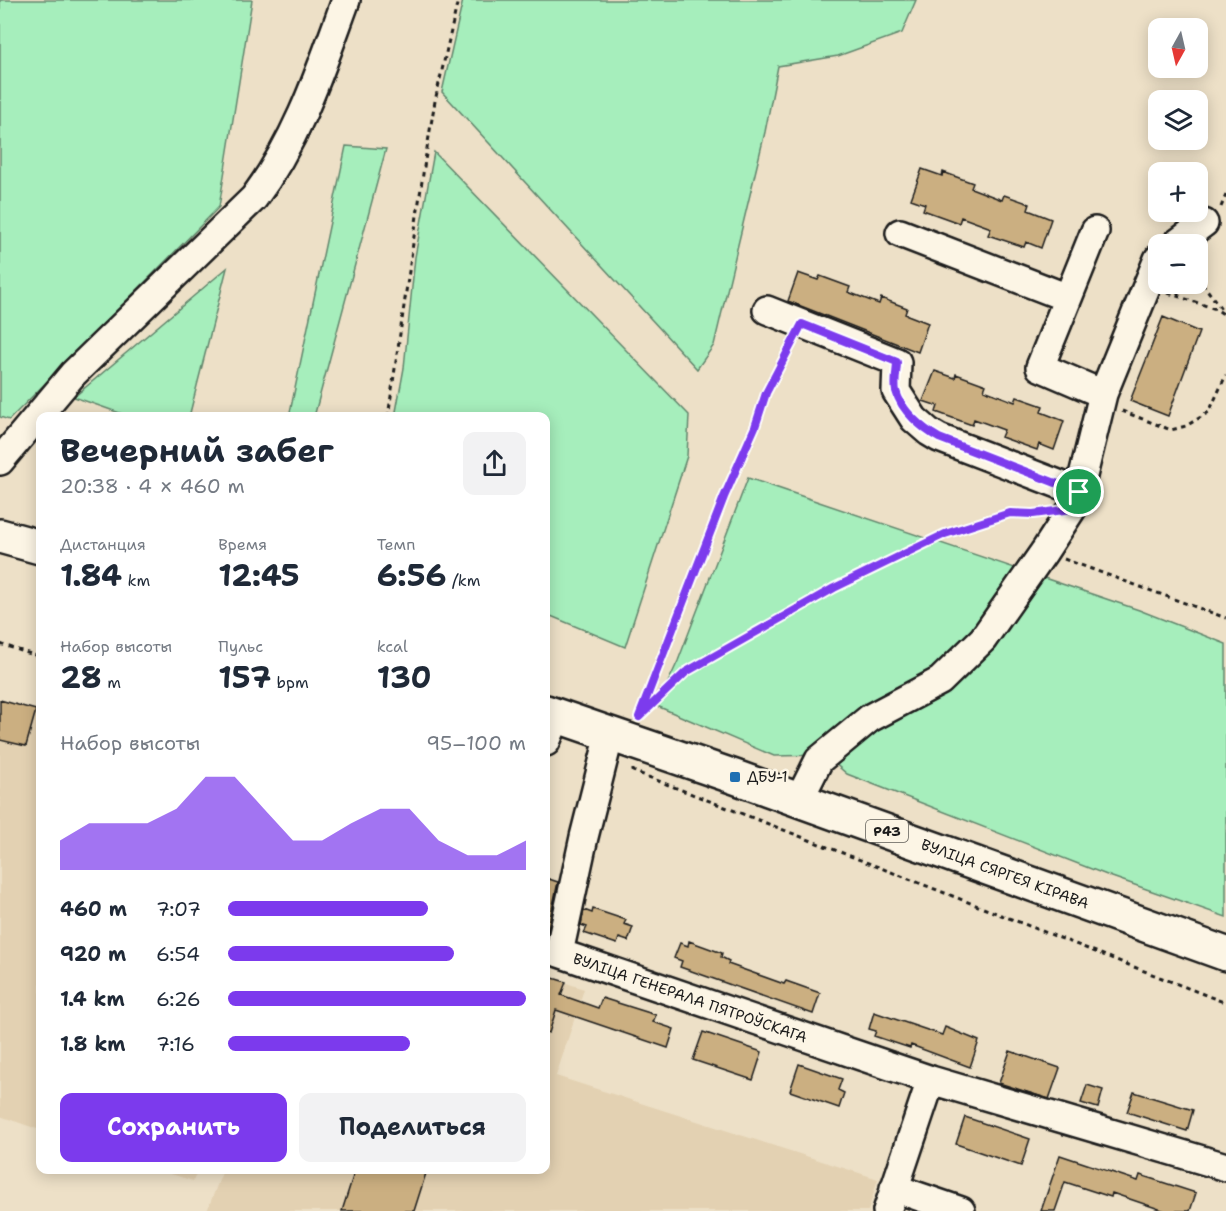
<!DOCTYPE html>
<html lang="ru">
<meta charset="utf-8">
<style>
body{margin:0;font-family:"Shantell Sans",sans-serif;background:#f2f2f3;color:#1f2937;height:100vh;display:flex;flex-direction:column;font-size:22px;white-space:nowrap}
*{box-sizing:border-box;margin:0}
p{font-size:20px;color:#747a83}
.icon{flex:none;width:33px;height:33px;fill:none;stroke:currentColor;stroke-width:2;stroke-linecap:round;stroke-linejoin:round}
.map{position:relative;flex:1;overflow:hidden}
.sheet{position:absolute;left:36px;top:412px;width:514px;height:762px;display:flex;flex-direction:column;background:#fff;border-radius:12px;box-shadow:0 3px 15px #0003}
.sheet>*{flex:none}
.needle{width:39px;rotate:188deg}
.tools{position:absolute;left:1148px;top:18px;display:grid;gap:12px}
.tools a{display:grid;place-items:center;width:60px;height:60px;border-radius:12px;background:#fff;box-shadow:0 3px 15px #0003;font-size:30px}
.pin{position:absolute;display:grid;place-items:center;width:51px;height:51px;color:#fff;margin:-26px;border:3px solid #fff;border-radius:50%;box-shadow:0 2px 6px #0007}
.round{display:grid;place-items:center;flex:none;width:63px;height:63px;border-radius:12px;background:#f2f2f3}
.overview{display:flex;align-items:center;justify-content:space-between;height:102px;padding:0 24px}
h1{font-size:33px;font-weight:700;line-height:45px}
.stats{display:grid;grid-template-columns:repeat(3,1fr);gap:9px;height:102px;padding:6px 24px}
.stats div{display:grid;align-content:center}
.stats b{font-size:30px;font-weight:700}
.stats small{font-size:16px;font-weight:400}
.stats p{font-size:16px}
.chart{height:168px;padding:12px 24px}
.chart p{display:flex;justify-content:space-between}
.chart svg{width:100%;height:108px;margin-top:6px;fill:#7c3aed;opacity:.7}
.primary-button{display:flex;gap:12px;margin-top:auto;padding:12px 24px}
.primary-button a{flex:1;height:69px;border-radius:12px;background:#7c3aed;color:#fff;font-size:24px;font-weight:700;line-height:69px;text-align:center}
.primary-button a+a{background:#f2f2f3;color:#1f2937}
ul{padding:0 24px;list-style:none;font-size:20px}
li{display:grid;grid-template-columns:96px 72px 1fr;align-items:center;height:45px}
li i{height:15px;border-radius:8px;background:#7c3aed}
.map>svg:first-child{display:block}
</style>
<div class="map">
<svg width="1226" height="1211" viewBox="0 0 1226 1211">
<rect width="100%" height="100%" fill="#ede0c7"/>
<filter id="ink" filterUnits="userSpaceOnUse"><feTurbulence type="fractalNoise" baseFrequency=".0167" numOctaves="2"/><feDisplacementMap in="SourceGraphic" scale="12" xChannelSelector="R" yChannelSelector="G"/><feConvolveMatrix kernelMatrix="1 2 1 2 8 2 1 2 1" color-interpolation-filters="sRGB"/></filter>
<g filter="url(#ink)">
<path fill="#e3d1b2" d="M 0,700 L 40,711 L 40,1130 L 0,1116 Z
M 546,976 L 584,989 L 556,1076 L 878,1179 L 868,1211 L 207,1211 L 223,1170 L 546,1170 Z
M 159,1170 L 198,1170 L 193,1181 Z"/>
<path fill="#a6eebc" stroke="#61856c" stroke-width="1.5" d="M 0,0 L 252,0 L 219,207 L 9,420 L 0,417 Z
M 463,0 L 916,0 L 902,33 L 838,56 L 778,66 L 765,132 L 714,345 L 697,369 L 442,92 Z
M 346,146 L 386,149 L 314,417 L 289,417 Z
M 434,152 L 689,415 L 687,456 L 625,647 L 546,614 L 546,417 L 395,417 L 404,368 L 415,257 Z
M 227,268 L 189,417 L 131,417 L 74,397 Z
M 748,478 L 1139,610 L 1226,644 L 1226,917 L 1112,877 L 847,774 L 825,755 L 774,756 L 657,706 L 678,661 Z"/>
<path fill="#cbaf81" stroke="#1c1c1c" stroke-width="1.5" d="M 922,169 L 942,176 L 943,172 L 973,183 L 971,188 L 1002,200 L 1004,195 L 1030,204 L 1028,210 L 1051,219 L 1041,248 L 1026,242 L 1024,247 L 988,235 L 991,228 L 961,217 L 959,223 L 923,210 L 925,204 L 911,199 Z
M 798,273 L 818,280 L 820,276 L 850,287 L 848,292 L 879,304 L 881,298 L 907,308 L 905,314 L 928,323 L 918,352 L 788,301 Z
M 1163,317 L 1199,332 L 1168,416 L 1130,401 Z
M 935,371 L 955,378 L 956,374 L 986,385 L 984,390 L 1015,402 L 1017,397 L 1043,406 L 1041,412 L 1064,421 L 1054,450 L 1039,444 L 1037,450 L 1001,437 L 1004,430 L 974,419 L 972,425 L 936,412 L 938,406 L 923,401 Z
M 0,700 L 36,710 L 26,746 L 0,740 Z
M 546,878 L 558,882 L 547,933 L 546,933 Z
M 593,909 L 626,920 L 624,924 L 633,927 L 628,941 L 619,938 L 617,944 L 584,933 L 587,927 L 581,925 L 584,910 L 592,913 Z
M 689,941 L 722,953 L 721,957 L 729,961 L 728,964 L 784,984 L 786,981 L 820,993 L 813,1014 L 680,967 L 682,961 L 674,958 L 680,943 L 688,946 Z
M 546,976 L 566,982 L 561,995 L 598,1008 L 602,998 L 656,1015 L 653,1022 L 674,1029 L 668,1048 L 556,1010 L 549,1033 L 546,1032 Z
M 874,1012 L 942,1035 L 945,1027 L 979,1041 L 970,1067 L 911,1045 L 910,1048 L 874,1036 L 876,1031 L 869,1029 Z
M 703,1032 L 762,1052 L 753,1080 L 693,1060 Z
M 1010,1051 L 1060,1068 L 1049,1099 L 999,1083 Z
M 799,1064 L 842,1079 L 838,1090 L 844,1093 L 839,1108 L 790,1091 Z
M 1087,1085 L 1103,1090 L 1098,1108 L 1081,1103 Z
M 1134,1092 L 1193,1110 L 1187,1131 L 1127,1112 Z
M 965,1117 L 1030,1139 L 1021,1166 L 956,1144 Z
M 1060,1155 L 1138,1181 L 1140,1175 L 1196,1193 L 1190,1211 L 1165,1211 L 1112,1193 L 1111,1197 L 1065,1182 L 1055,1211 L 1041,1211 Z
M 355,1170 L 427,1170 L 414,1211 L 342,1211 Z"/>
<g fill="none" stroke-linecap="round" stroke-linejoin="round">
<g stroke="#1c1c1c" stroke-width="32">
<path id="minor" d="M 900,233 L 1068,298 L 1040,367 L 1103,394
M 1176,244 L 1204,223
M 1068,298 L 1095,231
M 767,310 L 897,362 L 896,391 L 914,419 L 929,432 L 939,438 L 1079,492
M 0,461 L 73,374 L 254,198 C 299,137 320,71 346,0
M 610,734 L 584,837 L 559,953 L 931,1080 L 1226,1167
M 546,742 L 557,716
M 799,800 L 819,760 L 870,718 L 940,681 L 983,639 L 1044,552 L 1072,509 L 1079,492 L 1103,394 L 1158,259
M 894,1188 L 961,1211
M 887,1211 L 931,1080"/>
</g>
<g stroke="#1c1c1c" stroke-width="38">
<path id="major" d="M 0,536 L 40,547
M 546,712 L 735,777 L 1226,954"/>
</g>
<path stroke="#1c1c1c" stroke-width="3" stroke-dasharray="4.5 4.5" stroke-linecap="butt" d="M 1221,207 L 1226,195
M 1197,268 L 1203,253
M 1197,276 L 1225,314
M 1168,293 L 1216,309 L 1226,316
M 1177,295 L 1187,284
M 1122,411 L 1171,430 L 1186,426 L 1209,412 L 1226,375
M 388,417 L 425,160 L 435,101 L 458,0
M 1064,559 L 1226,618
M 0,644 L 40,657
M 640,715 L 686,672 L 834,588 L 945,534 L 1010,513 L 1043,513
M 639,718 L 724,497 L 755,427 L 767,393 L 792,344
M 633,769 L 633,771 L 1226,1003"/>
<use href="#minor" stroke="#fcf5e5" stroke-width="27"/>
<use href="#major" stroke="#fcf5e5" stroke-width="33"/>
</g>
</g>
<g fill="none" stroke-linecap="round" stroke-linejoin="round" filter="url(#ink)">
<g stroke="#fff" stroke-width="12">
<path id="route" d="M 802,324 L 897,362 C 897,370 894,383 896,391 C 901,411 923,429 939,438 L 1079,492 L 1072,509 L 1033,514 L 1010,513 L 945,534 L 834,588 L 686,672 L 639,717 L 724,497 L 755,427 L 766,393 Z"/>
</g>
<use href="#route" stroke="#7c3aed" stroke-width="8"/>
</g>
<rect fill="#1f6fb2" stroke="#fcf5e5" stroke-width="2" x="729" y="771" width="12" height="12" rx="3"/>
<g text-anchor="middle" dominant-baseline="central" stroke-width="5" stroke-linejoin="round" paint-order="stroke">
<rect fill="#fcf5e5" stroke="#5f5d58" stroke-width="1.5" x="866" y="820" width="42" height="22" rx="4.5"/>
<g font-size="14" font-weight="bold" fill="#1c1c1c">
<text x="887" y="831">Р43</text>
</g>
<g font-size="15" fill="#1c1c1c" stroke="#fcf5e5" text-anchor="start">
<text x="747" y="777">ДБУ-1</text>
</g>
<g font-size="15" fill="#1c1c1c" stroke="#fcf5e5">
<text transform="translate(1005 874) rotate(20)">ВУЛІЦА СЯРГЕЯ КІРАВА</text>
<text transform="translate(690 998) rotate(19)">ВУЛІЦА ГЕНЕРАЛА ПЯТРОЎСКАГА</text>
</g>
</g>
</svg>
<div class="tools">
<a><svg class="needle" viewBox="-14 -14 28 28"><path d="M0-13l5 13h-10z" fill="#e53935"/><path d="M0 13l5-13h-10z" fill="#747a83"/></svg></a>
<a><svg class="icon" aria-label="layers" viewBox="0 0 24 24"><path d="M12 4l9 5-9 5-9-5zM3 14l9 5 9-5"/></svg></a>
<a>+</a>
<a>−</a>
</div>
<div class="pin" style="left:1079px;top:492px;background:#1e9e55"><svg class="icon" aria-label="arrive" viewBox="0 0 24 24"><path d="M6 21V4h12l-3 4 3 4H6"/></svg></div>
<section class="sheet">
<div class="overview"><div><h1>Вечерний забег</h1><p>20:38 · 4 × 460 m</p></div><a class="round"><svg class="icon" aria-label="share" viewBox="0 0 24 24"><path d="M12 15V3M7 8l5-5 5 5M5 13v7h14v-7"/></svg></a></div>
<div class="stats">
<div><p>Дистанция</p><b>1.84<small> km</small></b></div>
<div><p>Время</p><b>12:45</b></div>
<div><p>Темп</p><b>6:56<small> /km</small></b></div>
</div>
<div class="stats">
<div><p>Набор высоты</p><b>28<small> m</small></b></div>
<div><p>Пульс</p><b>157<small> bpm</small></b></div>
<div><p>kcal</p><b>130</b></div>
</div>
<div class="chart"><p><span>Набор высоты</span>95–100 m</p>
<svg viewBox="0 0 160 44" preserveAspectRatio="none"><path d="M0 44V32L10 25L20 25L30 25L40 19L50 6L60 6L70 19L80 32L90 32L100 25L110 19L120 19L130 32L140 38L150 38L160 32V44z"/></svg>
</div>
<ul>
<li><b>460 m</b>7:07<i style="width:67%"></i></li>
<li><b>920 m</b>6:54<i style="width:76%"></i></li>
<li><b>1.4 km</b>6:26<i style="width:100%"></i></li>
<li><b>1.8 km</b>7:16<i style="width:61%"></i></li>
</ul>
<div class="primary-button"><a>Сохранить</a><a>Поделиться</a></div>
</section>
</div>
